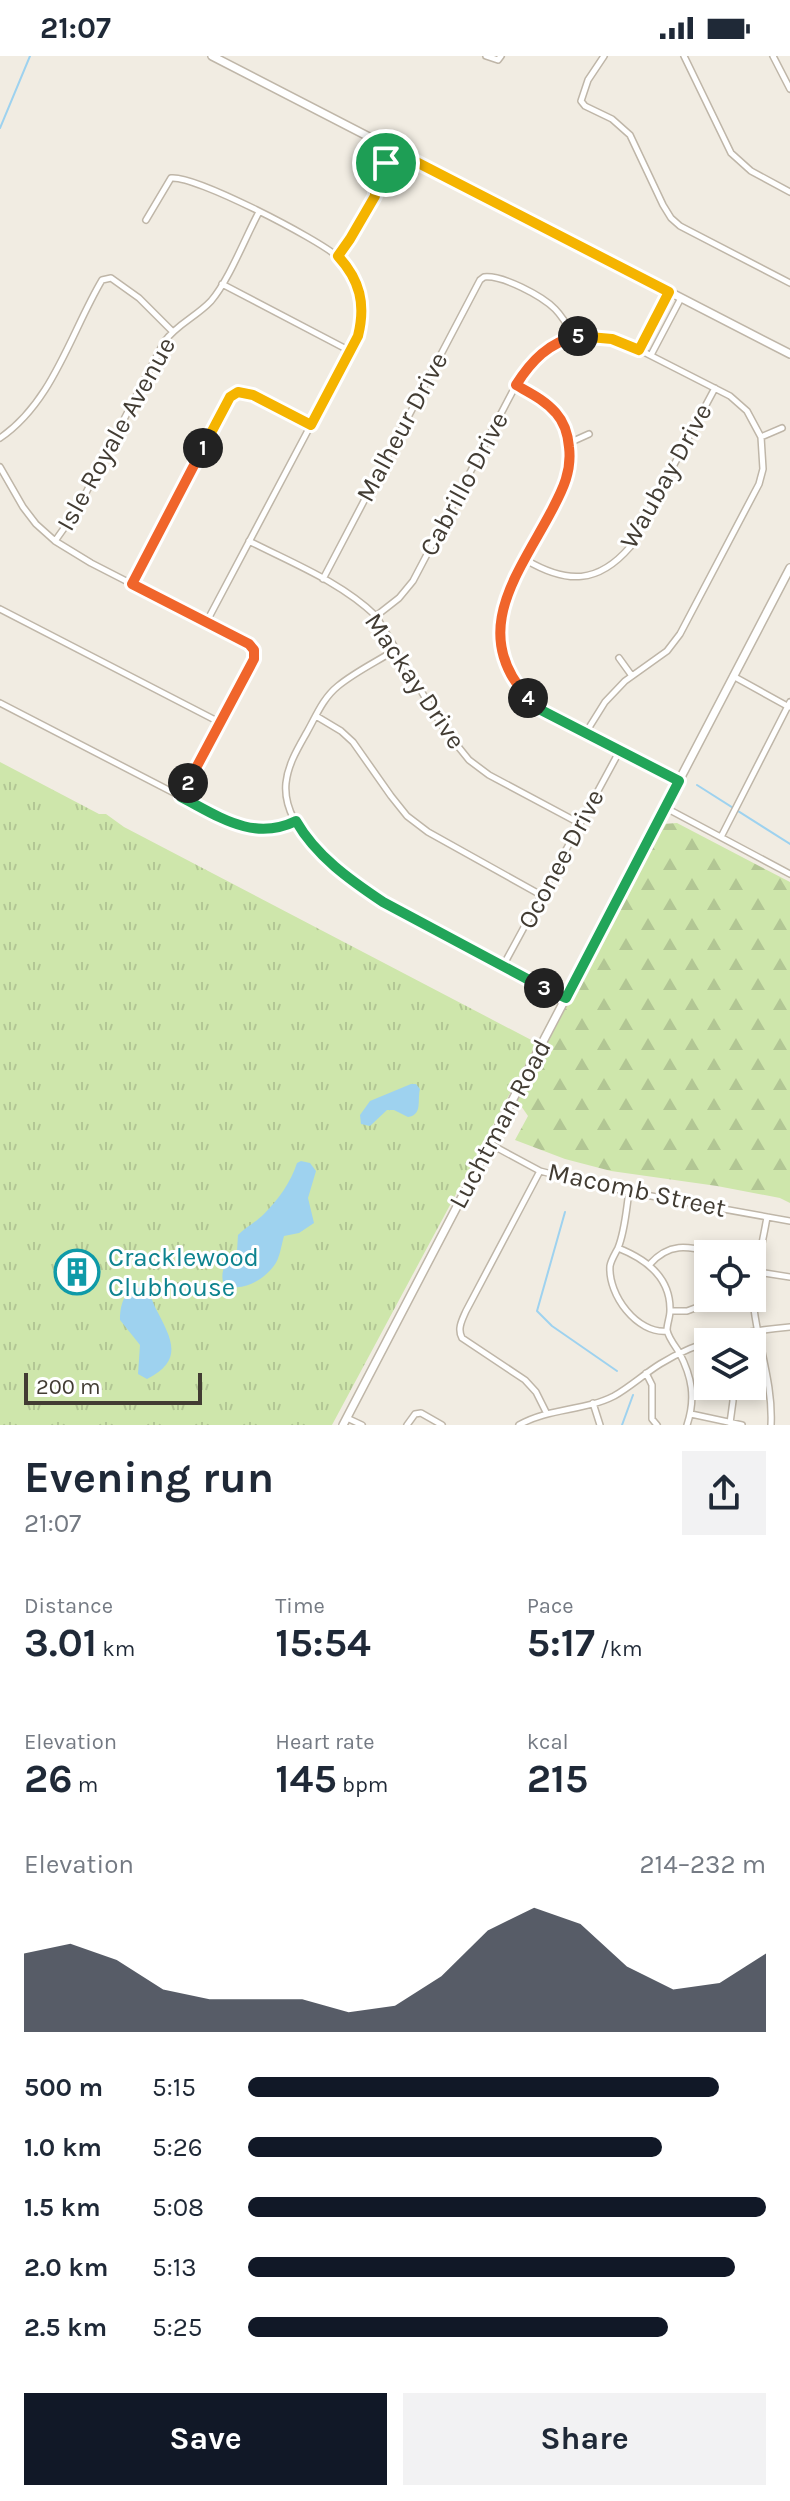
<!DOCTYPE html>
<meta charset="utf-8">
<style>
body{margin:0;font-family:Karla,sans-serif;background:#f2f2f3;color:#1f2937;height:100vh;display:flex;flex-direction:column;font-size:30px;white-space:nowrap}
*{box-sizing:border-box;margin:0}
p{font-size:26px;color:#747a83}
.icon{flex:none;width:44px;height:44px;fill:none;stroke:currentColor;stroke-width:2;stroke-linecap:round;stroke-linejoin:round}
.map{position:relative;height:1369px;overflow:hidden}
.side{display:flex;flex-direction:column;background:#fff;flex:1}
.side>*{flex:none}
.controls{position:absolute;left:694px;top:1184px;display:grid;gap:16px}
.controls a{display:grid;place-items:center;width:72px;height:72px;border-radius:0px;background:#fff;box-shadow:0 4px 12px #0003;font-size:40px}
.scale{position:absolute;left:24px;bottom:20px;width:178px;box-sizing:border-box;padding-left:8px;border:4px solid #423c33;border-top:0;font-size:22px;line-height:28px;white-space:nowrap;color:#423c33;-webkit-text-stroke:6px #fff;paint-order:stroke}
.pin{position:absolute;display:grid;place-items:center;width:68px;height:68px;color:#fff;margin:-34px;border:4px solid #fff;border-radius:50%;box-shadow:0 2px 8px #0007}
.km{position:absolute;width:40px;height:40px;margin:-20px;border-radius:50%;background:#222;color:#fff;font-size:22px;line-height:40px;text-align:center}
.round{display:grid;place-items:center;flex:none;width:84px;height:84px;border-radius:0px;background:#f2f2f3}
.headline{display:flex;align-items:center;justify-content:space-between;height:136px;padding:0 24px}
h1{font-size:44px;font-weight:700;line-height:60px}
.metrics{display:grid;grid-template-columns:repeat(3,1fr);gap:12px;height:136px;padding:8px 24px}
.metrics div{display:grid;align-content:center}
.metrics b{font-size:40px;font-weight:700}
.metrics small{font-size:22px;font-weight:400}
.metrics p{font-size:22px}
.chart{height:224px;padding:16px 24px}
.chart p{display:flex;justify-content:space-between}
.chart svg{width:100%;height:144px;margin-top:8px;fill:#111827;opacity:.7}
.button{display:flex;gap:16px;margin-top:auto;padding:16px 24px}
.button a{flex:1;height:92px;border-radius:0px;background:#111827;color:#fff;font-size:32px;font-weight:700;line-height:92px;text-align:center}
.button a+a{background:#f2f2f3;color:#1f2937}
ul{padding:0 24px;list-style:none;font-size:26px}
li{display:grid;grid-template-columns:128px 96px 1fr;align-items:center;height:60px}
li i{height:20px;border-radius:10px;background:#111827}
.status{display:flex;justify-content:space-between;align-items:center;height:56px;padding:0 40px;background:#fff;direction:ltr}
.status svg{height:22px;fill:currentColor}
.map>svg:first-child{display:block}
</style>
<div class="status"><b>21:07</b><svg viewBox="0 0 49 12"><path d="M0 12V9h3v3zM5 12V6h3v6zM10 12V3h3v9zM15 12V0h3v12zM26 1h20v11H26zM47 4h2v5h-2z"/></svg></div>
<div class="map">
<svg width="790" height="1369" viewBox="0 0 790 1369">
<defs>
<pattern id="grass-tufts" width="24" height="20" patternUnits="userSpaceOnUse" patternTransform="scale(2)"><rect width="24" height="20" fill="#cee6ab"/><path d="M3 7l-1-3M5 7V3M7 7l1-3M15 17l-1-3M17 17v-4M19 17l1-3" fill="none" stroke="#b2c694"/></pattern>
<pattern id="forest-firs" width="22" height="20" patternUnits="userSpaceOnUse" patternTransform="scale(2)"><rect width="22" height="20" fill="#cee6ab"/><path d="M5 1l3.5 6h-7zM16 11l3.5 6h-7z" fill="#b2c694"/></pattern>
</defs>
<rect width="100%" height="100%" fill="#f1ece2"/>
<path fill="url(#grass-tufts)" d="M 0,706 L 99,758 L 106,758 L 124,771 L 537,987 L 332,1369 L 0,1369 Z"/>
<path fill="url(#forest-firs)" d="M 677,767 L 790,826 L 790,1147 L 780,1142 L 717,1130 L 611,1115 L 565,1103 L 515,1084 L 528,1060 L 517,1044 L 663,768 Z"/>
<path fill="#9ed2ef" d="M 411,1028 L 416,1028 L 420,1033 C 417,1044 423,1059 408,1061 L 394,1054 L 387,1054 L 370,1070 L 361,1068 L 360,1059 L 370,1045 Z
M 301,1105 L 310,1107 L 316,1115 L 308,1142 L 314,1167 L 299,1177 L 284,1180 C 281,1190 280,1203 273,1211 C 262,1225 238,1239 223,1226 C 220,1212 228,1204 237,1195 L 238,1179 C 246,1171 256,1166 264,1158 C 278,1144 291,1126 297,1107 Z
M 137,1231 C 150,1234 151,1242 156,1253 C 171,1282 185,1304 147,1323 L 138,1318 L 140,1289 L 120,1264 C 120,1251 123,1236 137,1231 Z"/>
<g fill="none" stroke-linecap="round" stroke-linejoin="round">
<path stroke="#9ed2ef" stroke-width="2" d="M 0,72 L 30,0
M 697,729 L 790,788
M 565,1156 L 537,1255 L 552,1270 L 617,1315
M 622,1369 L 633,1339"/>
<g stroke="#bfb6a8" stroke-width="8">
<path id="minor" d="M 486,0 L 498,4 L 501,0
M 604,0 L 588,24 L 581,45 L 585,50 L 612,63 L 630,79 L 663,149 L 671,162 L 680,170 L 790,227
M 684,0 L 731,97 L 751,115 L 790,136
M 773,0 L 790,33
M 375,139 L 375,131 L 393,94
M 146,164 L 171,122 C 195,119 318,183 338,201 C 343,205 347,210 350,215 C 364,235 364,257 358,280 L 206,567
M 338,200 L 358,170 L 375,140 L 386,128 L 401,98
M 222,228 L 350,295
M 639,294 L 669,236
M 651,299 L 681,242
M 516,329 C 530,337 545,344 556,357 C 564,366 568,378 569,390 C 572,414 563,433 552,454 C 515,525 462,586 541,654 L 679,725
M 761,381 L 782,372
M 0,382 C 53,346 71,276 102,224 L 111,222 L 139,242 L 172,275
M 569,387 L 589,378
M 0,411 L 23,451 L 36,468 L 55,485 L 91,507 L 249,588 L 254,594 L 254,603 L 181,741
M 55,485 L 77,454 L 164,286 C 177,268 196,261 211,245 C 229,224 245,182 259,156
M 249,485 C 292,507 341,526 376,560 L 444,673 L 469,704 L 489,719 L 579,767
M 526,504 C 567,528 598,528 630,491 L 715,332
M 323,523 L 480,224 L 484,221 C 503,219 542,240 555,253 C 563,261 568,270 574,281
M 132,528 L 230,341 L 238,336 L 248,337 L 311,369
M 0,553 L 219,666
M 376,560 L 399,542 L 413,525 L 516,329 L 527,312 L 554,287 L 574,281 L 589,280 L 612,283 L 628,288 L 730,340 L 747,355 L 761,381 L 763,413 L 759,428 L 680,578 L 667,595 L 625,625 L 605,646 L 585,678
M 395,594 C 376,606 355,616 338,630 C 323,642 316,660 307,676 C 298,692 288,708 286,727 C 281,777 347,822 383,846 L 566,942
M 619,602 L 632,620
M 733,620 L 789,651
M 0,647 L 238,770 C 258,776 276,774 295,765
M 316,660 L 341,675 L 353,686 L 391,740 L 407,760 L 428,776 L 541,839
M 666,752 L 790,818
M 721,781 L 790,646
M 503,910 L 619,696
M 490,1088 L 540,1115 L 563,1121 L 629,1136 L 790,1165
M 540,1115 L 466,1255 C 462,1264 457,1273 462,1282 L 525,1324 L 536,1336 L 547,1358
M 629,1136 C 626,1155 625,1175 618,1192 C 615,1198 611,1204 610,1210 C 608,1239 637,1278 667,1275
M 767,1161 C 763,1186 752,1228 754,1253 C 759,1292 773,1329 771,1369
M 618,1192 C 646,1203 671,1222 670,1255 C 670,1261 667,1268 667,1274 C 668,1281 675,1290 679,1296 C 692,1321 696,1342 687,1369
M 752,1202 L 760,1204
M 650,1208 C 673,1182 695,1193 725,1198
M 758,1216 L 790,1221
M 671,1255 L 687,1255 L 722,1242
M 646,1317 L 652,1329 L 652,1363 L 657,1369
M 593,1347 L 600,1369
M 691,1358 L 742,1369
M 347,1362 L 362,1369
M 730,1367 L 733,1345 L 732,1330
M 407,1369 L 415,1358 L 421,1357 L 442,1369
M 519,1369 C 548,1352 585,1355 614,1340 C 630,1331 644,1318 660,1308 C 700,1283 744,1275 790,1271"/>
</g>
<g stroke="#bfb6a8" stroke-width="10">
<path id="tertiary" d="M 212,0 L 790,298
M 343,1369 L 790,512"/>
</g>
<use href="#minor" stroke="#fff" stroke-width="5"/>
<use href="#tertiary" stroke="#fff" stroke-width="7"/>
</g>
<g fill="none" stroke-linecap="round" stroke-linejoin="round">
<g stroke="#fff" stroke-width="16">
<path id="split-1" d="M 203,392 L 230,341 L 238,336 L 253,339 L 311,369 L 358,280 C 366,248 360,224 338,200 L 350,183 L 375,140 L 375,131 L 386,107"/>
</g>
<g stroke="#fff" stroke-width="16">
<path id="split-2" d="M 188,727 L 254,603 L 254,594 L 249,588 L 132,528 L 203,392"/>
</g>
<g stroke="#fff" stroke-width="16">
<path id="split-3" d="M 188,727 L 181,741 C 218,760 253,786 296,765 C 316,800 350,824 383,846 L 544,932"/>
</g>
<g stroke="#fff" stroke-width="16">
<path id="split-4" d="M 528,642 L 541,654 L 679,725 L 566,942 L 544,932"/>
</g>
<g stroke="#fff" stroke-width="16">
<path id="split-5" d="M 528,642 C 468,576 519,517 552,454 C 563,433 572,415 569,391 C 568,379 564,366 556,357 C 545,344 530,337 516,329 C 531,305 549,286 578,280"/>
</g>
<g stroke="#fff" stroke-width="16">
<path id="split-6" d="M 386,107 L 393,94 L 669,236 L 639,294 L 612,283 L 578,280"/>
</g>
<use href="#split-1" stroke="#f5b400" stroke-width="10"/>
<use href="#split-2" stroke="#f0652b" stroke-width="10"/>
<use href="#split-3" stroke="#22a559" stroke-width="10"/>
<use href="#split-4" stroke="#22a559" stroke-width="10"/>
<use href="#split-5" stroke="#f0652b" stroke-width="10"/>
<use href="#split-6" stroke="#f5b400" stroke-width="10"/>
</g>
<defs>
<g id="building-ring" transform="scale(2.3)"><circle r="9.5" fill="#fff" stroke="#0f9aa8" stroke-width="1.5"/><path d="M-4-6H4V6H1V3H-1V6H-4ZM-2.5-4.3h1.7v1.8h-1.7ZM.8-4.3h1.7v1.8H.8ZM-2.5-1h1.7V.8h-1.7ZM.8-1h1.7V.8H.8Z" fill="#0f9aa8"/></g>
</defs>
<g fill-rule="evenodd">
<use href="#building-ring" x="77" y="1216"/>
</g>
<g text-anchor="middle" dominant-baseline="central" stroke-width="6" stroke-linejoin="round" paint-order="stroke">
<g font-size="26" fill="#423c33" stroke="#fff">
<text transform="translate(402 371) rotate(-62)">Malheur Drive</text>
<text transform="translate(116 378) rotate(-61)">Isle Royale Avenue</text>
<text transform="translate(666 420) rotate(-61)">Waubay Drive</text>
<text transform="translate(464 428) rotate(-62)">Cabrillo Drive</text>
<text transform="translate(415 625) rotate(56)">Mackay Drive</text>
<text transform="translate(561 803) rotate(-62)">Oconee Drive</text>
<text transform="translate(500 1068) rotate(-62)">Luchtman Road</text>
<text transform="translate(637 1134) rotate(12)">Macomb Street</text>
</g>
<g font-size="26" fill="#0d838f" stroke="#fff" text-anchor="start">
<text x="108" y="1201">Cracklewood<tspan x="108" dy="30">Clubhouse</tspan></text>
</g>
</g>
</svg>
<div class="controls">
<a><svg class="icon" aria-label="locate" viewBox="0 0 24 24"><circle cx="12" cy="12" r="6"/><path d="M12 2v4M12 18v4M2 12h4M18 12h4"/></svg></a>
<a><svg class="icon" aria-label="layers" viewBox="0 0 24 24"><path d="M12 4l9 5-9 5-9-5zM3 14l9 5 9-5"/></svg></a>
</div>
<div class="scale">200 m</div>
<div class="pin" style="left:386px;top:107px;background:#1e9e55"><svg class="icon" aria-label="arrive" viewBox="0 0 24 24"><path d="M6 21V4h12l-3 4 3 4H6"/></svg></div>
<b class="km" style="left:203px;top:392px">1</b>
<b class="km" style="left:188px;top:727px">2</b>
<b class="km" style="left:544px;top:932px">3</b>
<b class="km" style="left:528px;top:642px">4</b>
<b class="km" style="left:578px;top:280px">5</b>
</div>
<section class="side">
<div class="headline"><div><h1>Evening run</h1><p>21:07</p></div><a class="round"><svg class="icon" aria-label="share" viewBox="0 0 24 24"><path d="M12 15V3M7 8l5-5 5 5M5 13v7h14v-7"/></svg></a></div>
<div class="metrics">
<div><p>Distance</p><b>3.01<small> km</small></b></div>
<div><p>Time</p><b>15:54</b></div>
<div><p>Pace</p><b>5:17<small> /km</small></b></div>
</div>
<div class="metrics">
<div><p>Elevation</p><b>26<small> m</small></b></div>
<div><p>Heart rate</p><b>145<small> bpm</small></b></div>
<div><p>kcal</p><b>215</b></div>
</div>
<div class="chart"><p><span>Elevation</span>214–232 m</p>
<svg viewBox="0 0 160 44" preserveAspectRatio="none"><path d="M0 44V20L10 17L20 22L30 31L40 34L50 34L60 34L70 38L80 36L90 27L100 13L110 6L120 11L130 24L140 31L150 29L160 20V44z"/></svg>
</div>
<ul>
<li><b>500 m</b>5:15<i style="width:91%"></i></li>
<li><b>1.0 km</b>5:26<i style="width:80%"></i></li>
<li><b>1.5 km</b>5:08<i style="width:100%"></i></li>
<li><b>2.0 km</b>5:13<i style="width:94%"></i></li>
<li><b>2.5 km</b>5:25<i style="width:81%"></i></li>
</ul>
<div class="button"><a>Save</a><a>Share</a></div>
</section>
